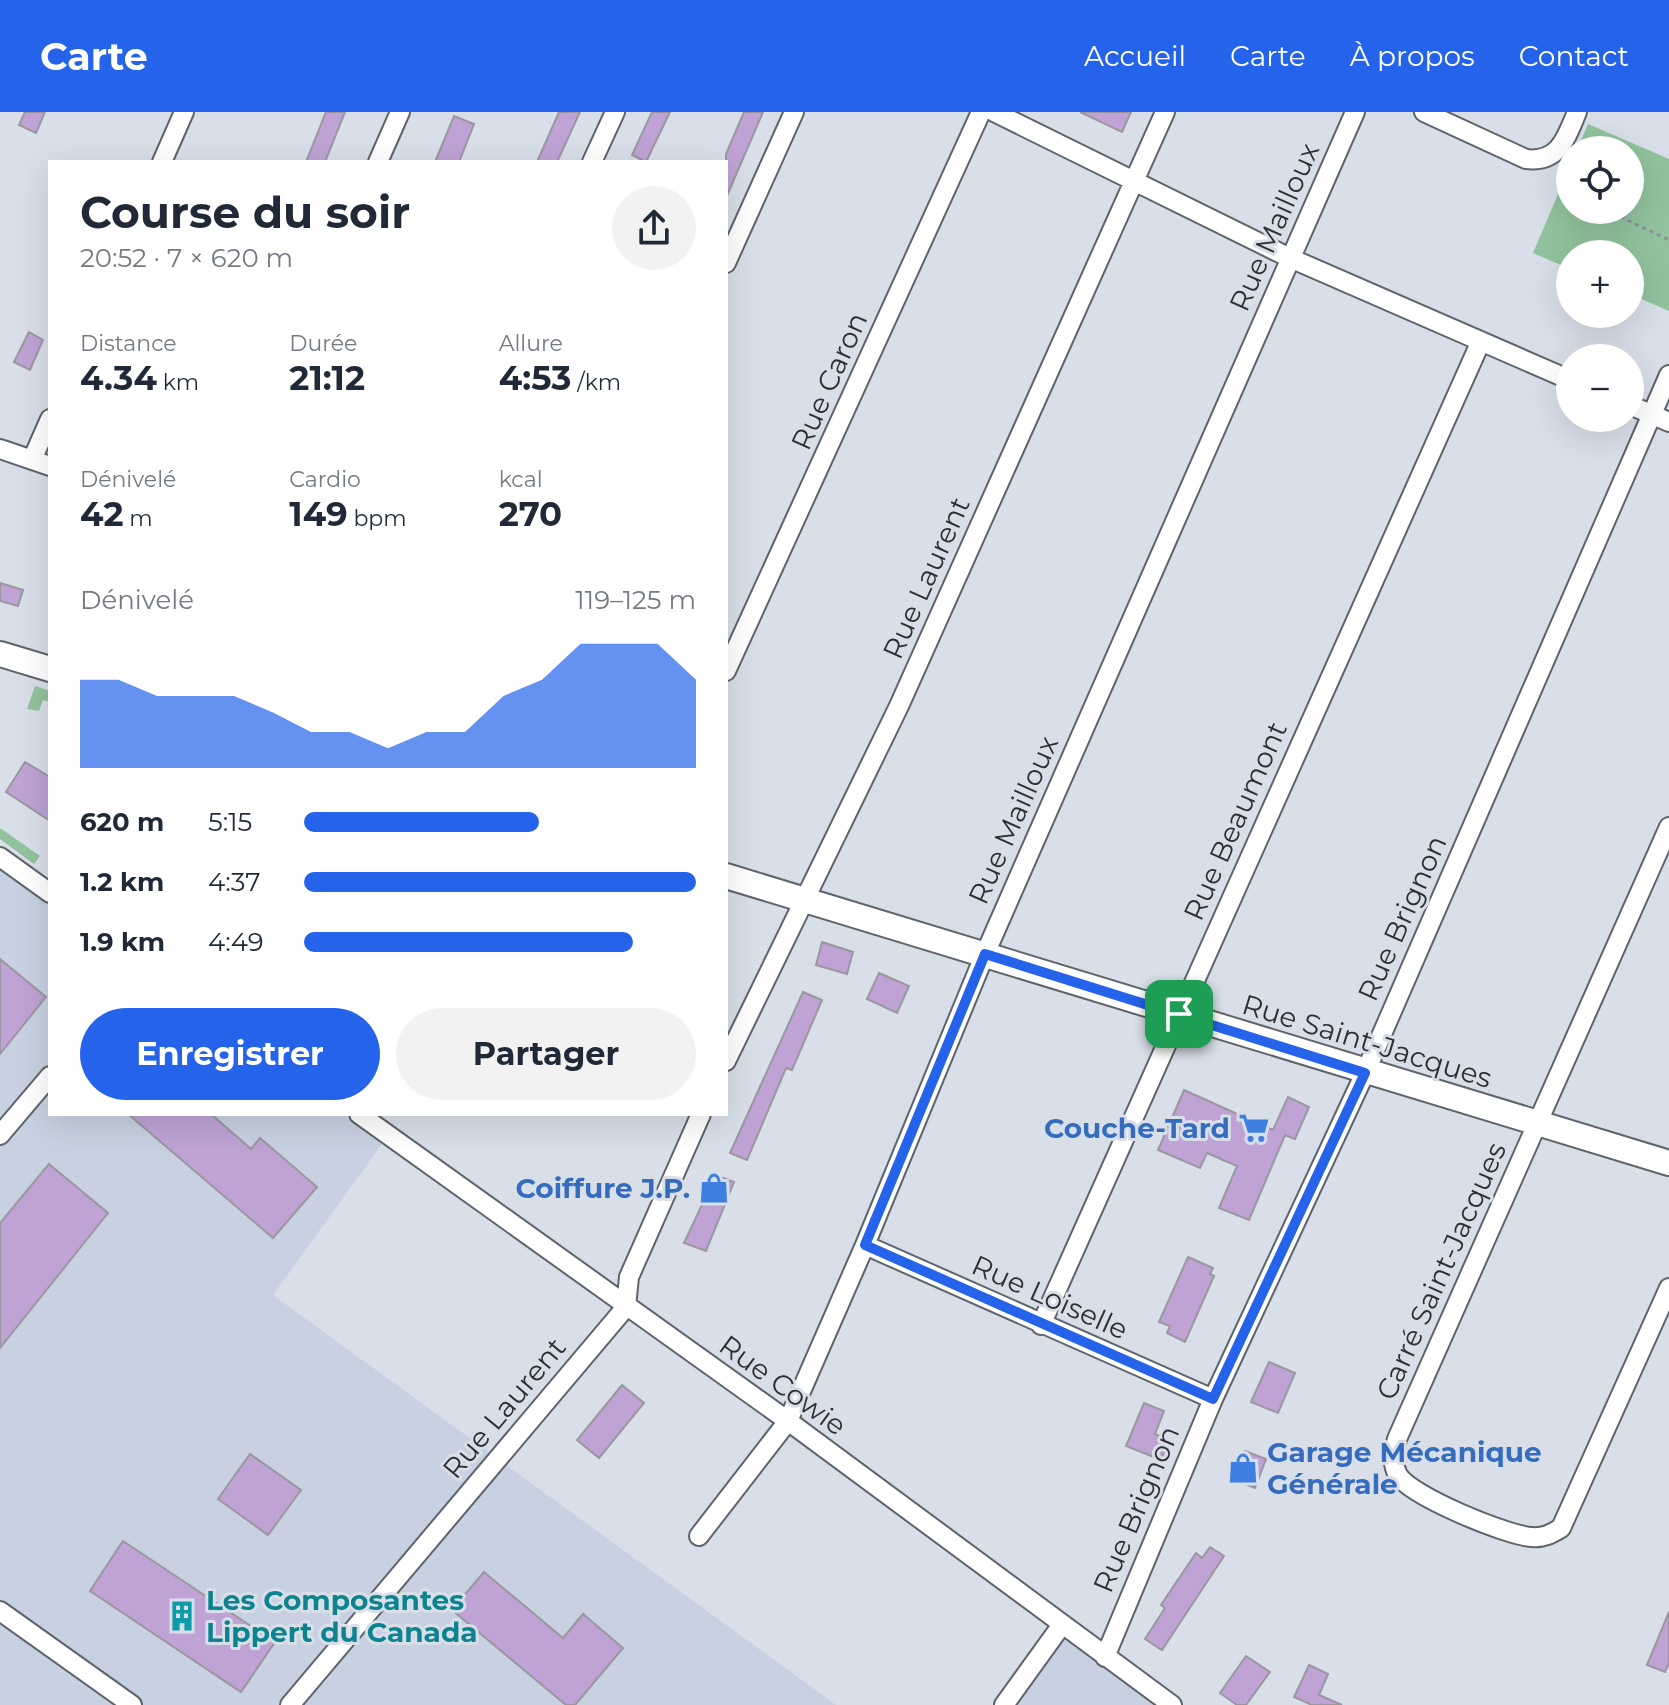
<!DOCTYPE html>
<html lang="fr">
<meta charset="utf-8">
<style>
body{margin:0;font-family:Montserrat,sans-serif;background:#f2f2f3;color:#1f2937;height:100vh;display:flex;flex-direction:column;font-size:30px;white-space:nowrap}
*{box-sizing:border-box;margin:0}
p{font-size:26px;color:#747a83}
.icon{flex:none;width:44px;height:44px;fill:none;stroke:currentColor;stroke-width:2;stroke-linecap:round;stroke-linejoin:round}
.map{position:relative;flex:1;overflow:hidden}
.drawer{position:absolute;left:48px;top:48px;width:680px;height:956px;display:flex;flex-direction:column;background:#fff;border-radius:0px;box-shadow:0 8px 32px #0002}
.drawer>*{flex:none}
.controls{position:absolute;left:1556px;top:24px;display:grid;gap:16px}
.controls a{display:grid;place-items:center;width:88px;height:88px;border-radius:50%;background:#fff;box-shadow:0 8px 32px #0002;font-size:40px}
.pin{position:absolute;display:grid;place-items:center;width:68px;height:68px;color:#fff;margin:-34px;border-radius:16px;box-shadow:0 4px 12px #0006}
.round{display:grid;place-items:center;flex:none;width:84px;height:84px;border-radius:42px;background:#f2f2f3}
.overview{display:flex;align-items:center;justify-content:space-between;height:136px;padding:0 32px}
h1{font-size:44px;font-weight:700;line-height:60px}
.metrics{display:grid;grid-template-columns:repeat(3,1fr);gap:12px;height:136px;padding:8px 32px}
.metrics div{display:grid;align-content:center}
.metrics b{font-size:34px;font-weight:700}
.metrics small{font-size:22px;font-weight:400}
.metrics p{font-size:22px}
.chart{height:224px;padding:16px 32px}
.chart p{display:flex;justify-content:space-between}
.chart svg{width:100%;height:144px;margin-top:8px;fill:#2563eb;opacity:.7}
.action{display:flex;gap:16px;margin-top:auto;padding:16px 32px}
.action a{flex:1;height:92px;border-radius:48px;background:#2563eb;color:#fff;font-size:32px;font-weight:700;line-height:92px;text-align:center}
.action a+a{background:#f2f2f3;color:#1f2937}
ul{padding:0 32px;list-style:none;font-size:26px}
li{display:grid;grid-template-columns:128px 96px 1fr;align-items:center;height:60px}
li i{height:20px;border-radius:10px;background:#2563eb}
header{display:flex;align-items:center;gap:48px;box-sizing:border-box;height:112px;padding:0 40px;background:#2563eb;color:#fff}
header strong{font-size:38px}
nav{display:flex;gap:44px;margin-inline-start:auto;font-size:28px}
.map>svg:first-child{display:block}
</style>
<header>
<strong>Carte</strong>
<nav><a>Accueil</a><a>Carte</a><a>À propos</a><a>Contact</a></nav>
</header>
<div class="map">
<svg width="1669" height="1593" viewBox="0 0 1669 1593">
<rect width="100%" height="100%" fill="#d9dfe9"/>
<path fill="#c7d1e1" d="M 0,757 L 50,793 L 50,1002 L 341,1002 L 382,1032 L 273,1183 L 836,1593 L 0,1593 Z
M 1061,1514 L 1172,1593 L 1004,1593 Z"/>
<path fill="#91c29d" d="M 1588,12 L 1669,47 L 1669,199 L 1630,182 L 1630,142 L 1570,142 L 1570,157 L 1533,141 L 1570,54 L 1570,98 L 1630,98 L 1630,38 L 1577,38 Z
M 35,574 L 50,579 L 50,590 L 43,588 L 39,599 L 27,597 Z
M 0,716 L 40,744 L 34,752 L 0,727 Z"/>
<path fill="#bea3d4" stroke="#9b96a0" stroke-width="2" d="M 25,0 L 45,0 L 36,21 L 19,13 Z
M 326,0 L 345,0 L 325,50 L 306,50 Z
M 559,0 L 580,0 L 557,50 L 537,50 Z
M 652,0 L 670,0 L 646,50 L 632,43 Z
M 744,0 L 763,0 L 726,86 L 726,42 Z
M 1080,0 L 1131,0 L 1122,20 Z
M 454,4 L 474,12 L 459,50 L 435,50 Z
M 29,220 L 43,228 L 30,258 L 14,250 Z
M 0,471 L 23,478 L 18,494 L 0,489 Z
M 25,650 L 50,665 L 50,709 L 6,680 Z
M 822,830 L 853,840 L 847,862 L 816,853 Z
M 0,847 L 46,885 L 0,942 Z
M 879,861 L 909,874 L 897,901 L 867,887 Z
M 803,880 L 822,888 L 792,958 L 786,956 L 747,1048 L 730,1041 Z
M 1184,978 L 1273,1018 L 1288,985 L 1309,995 L 1295,1027 L 1285,1023 L 1249,1108 L 1219,1096 L 1237,1054 L 1207,1041 L 1200,1056 L 1158,1038 Z
M 128,1002 L 211,1002 L 251,1037 L 260,1026 L 317,1075 L 273,1126 Z
M 49,1052 L 108,1101 L 0,1236 L 0,1111 Z
M 716,1063 L 734,1070 L 706,1139 L 684,1131 Z
M 1188,1145 L 1213,1156 L 1210,1162 L 1214,1164 L 1185,1230 L 1167,1221 L 1170,1214 L 1159,1210 Z
M 1269,1250 L 1295,1261 L 1278,1301 L 1251,1290 Z
M 622,1273 L 644,1291 L 599,1346 L 577,1328 Z
M 1144,1291 L 1164,1299 L 1155,1322 L 1169,1328 L 1161,1348 L 1126,1334 Z
M 1245,1339 L 1266,1347 L 1255,1376 L 1234,1368 Z
M 250,1342 L 301,1378 L 268,1423 L 218,1387 Z
M 123,1429 L 275,1530 L 241,1580 L 90,1479 Z
M 1210,1435 L 1224,1444 L 1162,1538 L 1145,1527 L 1165,1496 L 1161,1493 L 1196,1441 L 1202,1446 Z
M 484,1460 L 563,1526 L 583,1502 L 623,1536 L 575,1593 L 566,1593 L 452,1498 Z
M 1669,1500 L 1669,1551 L 1665,1560 L 1647,1553 Z
M 1246,1544 L 1270,1560 L 1246,1593 L 1237,1593 L 1220,1581 Z
M 1309,1553 L 1328,1562 L 1319,1583 L 1342,1593 L 1312,1593 L 1294,1585 Z"/>
<g fill="none" stroke-linecap="round" stroke-linejoin="round">
<g stroke="#5e646c" stroke-width="22">
<path id="minor" d="M 994,0 L 1290,146 L 1570,268
M 1424,0 L 1526,47 C 1559,51 1566,26 1577,0
M 162,50 L 184,0
M 378,50 L 400,0
M 592,50 L 615,0
M 726,151 L 794,0
M 1630,293 L 1669,310
M 0,337 L 50,354
M 32,348 L 50,307
M 726,559 L 981,0
M 1669,715 L 1397,1327 C 1394,1341 1391,1351 1398,1363 C 1410,1384 1508,1424 1532,1425 C 1544,1426 1551,1422 1561,1416 L 1669,1176
M 0,745 L 50,781
M 726,949 L 899,594 L 1165,0
M 359,1002 L 788,1309 L 1172,1593
M 0,1023 L 50,964
M 865,1133 L 1213,1287
M 1041,1213 L 1481,229
M 699,1424 L 788,1309 L 865,1133 L 985,842 L 1355,0
M 0,1499 L 132,1593
M 1105,1545 L 1213,1287 L 1365,961 L 1669,263
M 290,1593 L 626,1195 L 629,1165 L 701,1002
M 1004,1593 L 1061,1514"/>
</g>
<g stroke="#5e646c" stroke-width="28">
<path id="major" d="M 0,542 L 50,557
M 726,764 L 1669,1051"/>
</g>
<path stroke="#8d9299" stroke-width="3" stroke-dasharray="4 4" stroke-linecap="butt" d="M 1616,98 L 1625,107 L 1669,128"/>
<use href="#minor" stroke="#fff" stroke-width="18"/>
<use href="#major" stroke="#fff" stroke-width="24"/>
</g>
<g fill="none" stroke-linecap="round" stroke-linejoin="round">
<g stroke="#fff" stroke-width="16">
<path id="route" d="M 985,842 L 1365,961 L 1213,1287 L 865,1133 Z"/>
</g>
<use href="#route" stroke="#2563eb" stroke-width="10"/>
</g>
<defs>
<g id="supermarket-bare" transform="scale(2.4)"><path d="M-6-5.5h2.5l.6 2H6L4.5 2H-2.5L-4.4-4H-6ZM-1.5 3.2a1.3 1.3 0 1 0 .1 0ZM3 3.2a1.3 1.3 0 1 0 .1 0Z" fill="#3f7fe0" stroke="#d9dfe9" stroke-width="2.5" paint-order="stroke"/></g>
<g id="shop-bare" transform="scale(2.4)"><path d="M-5-2.5h2.3a2.7 3.5 0 0 1 5.4 0H5L5.5 6h-11ZM-1.5-2.5h3a1.5 2.3 0 0 0-3 0Z" fill="#3f7fe0" stroke="#d9dfe9" stroke-width="2.5" paint-order="stroke"/></g>
<g id="building-bare" transform="scale(2.4)"><path d="M-4-6H4V6H1V3H-1V6H-4ZM-2.5-4.3h1.7v1.8h-1.7ZM.8-4.3h1.7v1.8H.8ZM-2.5-1h1.7V.8h-1.7ZM.8-1h1.7V.8H.8Z" fill="#0f9aa8" stroke="#d9dfe9" stroke-width="2.5" paint-order="stroke"/></g>
</defs>
<g fill-rule="evenodd">
<use href="#supermarket-bare" x="1254" y="1016"/>
<use href="#shop-bare" x="714" y="1076"/>
<use href="#shop-bare" x="1243" y="1356"/>
<use href="#building-bare" x="182" y="1504"/>
</g>
<g text-anchor="middle" dominant-baseline="central" stroke-width="6" stroke-linejoin="round" paint-order="stroke">
<g font-size="28" fill="#2d2f33" stroke="#d9dfe9">
<text transform="translate(1274 115) rotate(-66)">Rue Mailloux</text>
<text transform="translate(829 269) rotate(-66)">Rue Caron</text>
<text transform="translate(926 466) rotate(-66)">Rue Laurent</text>
<text transform="translate(1013 708) rotate(-66)">Rue Mailloux</text>
<text transform="translate(1235 709) rotate(-66)">Rue Beaumont</text>
<text transform="translate(1402 806) rotate(-66)">Rue Brignon</text>
<text transform="translate(1367 929) rotate(17)">Rue Saint-Jacques</text>
<text transform="translate(1441 1159) rotate(-66)">Carré Saint-Jacques</text>
<text transform="translate(1050 1185) rotate(24)">Rue Loiselle</text>
<text transform="translate(783 1273) rotate(36)">Rue Cowie</text>
<text transform="translate(504 1296) rotate(-50)">Rue Laurent</text>
<text transform="translate(1136 1397) rotate(-67)">Rue Brignon</text>
</g>
<g font-size="28" font-weight="bold" fill="#366cbe" stroke="#d9dfe9" text-anchor="end">
<text x="1230" y="1016">Couche-Tard</text>
<text x="690" y="1076">Coiffure J.P.</text>
<text x="1267" y="1340" text-anchor="start">Garage Mécanique<tspan x="1267" dy="32">Générale</tspan></text>
</g>
<g font-size="28" font-weight="bold" fill="#0d838f" stroke="#d9dfe9" text-anchor="start">
<text x="206" y="1488">Les Composantes<tspan x="206" dy="32">Lippert du Canada</tspan></text>
</g>
</g>
</svg>
<div class="controls">
<a><svg class="icon" aria-label="locate" viewBox="0 0 24 24"><circle cx="12" cy="12" r="6"/><path d="M12 2v4M12 18v4M2 12h4M18 12h4"/></svg></a>
<a>+</a>
<a>−</a>
</div>
<div class="pin" style="left:1179px;top:902px;background:#1e9e55"><svg class="icon" aria-label="arrive" viewBox="0 0 24 24"><path d="M6 21V4h12l-3 4 3 4H6"/></svg></div>
<section class="drawer">
<div class="overview"><div><h1>Course du soir</h1><p>20:52 · 7 × 620 m</p></div><a class="round"><svg class="icon" aria-label="share" viewBox="0 0 24 24"><path d="M12 15V3M7 8l5-5 5 5M5 13v7h14v-7"/></svg></a></div>
<div class="metrics">
<div><p>Distance</p><b>4.34<small> km</small></b></div>
<div><p>Durée</p><b>21:12</b></div>
<div><p>Allure</p><b>4:53<small> /km</small></b></div>
</div>
<div class="metrics">
<div><p>Dénivelé</p><b>42<small> m</small></b></div>
<div><p>Cardio</p><b>149<small> bpm</small></b></div>
<div><p>kcal</p><b>270</b></div>
</div>
<div class="chart"><p><span>Dénivelé</span>119–125 m</p>
<svg viewBox="0 0 160 44" preserveAspectRatio="none"><path d="M0 44V17L10 17L20 22L30 22L40 22L50 27L60 33L70 33L80 38L90 33L100 33L110 22L120 17L130 6L140 6L150 6L160 17V44z"/></svg>
</div>
<ul>
<li><b>620 m</b>5:15<i style="width:60%"></i></li>
<li><b>1.2 km</b>4:37<i style="width:100%"></i></li>
<li><b>1.9 km</b>4:49<i style="width:84%"></i></li>
</ul>
<div class="action"><a>Enregistrer</a><a>Partager</a></div>
</section>
</div>
